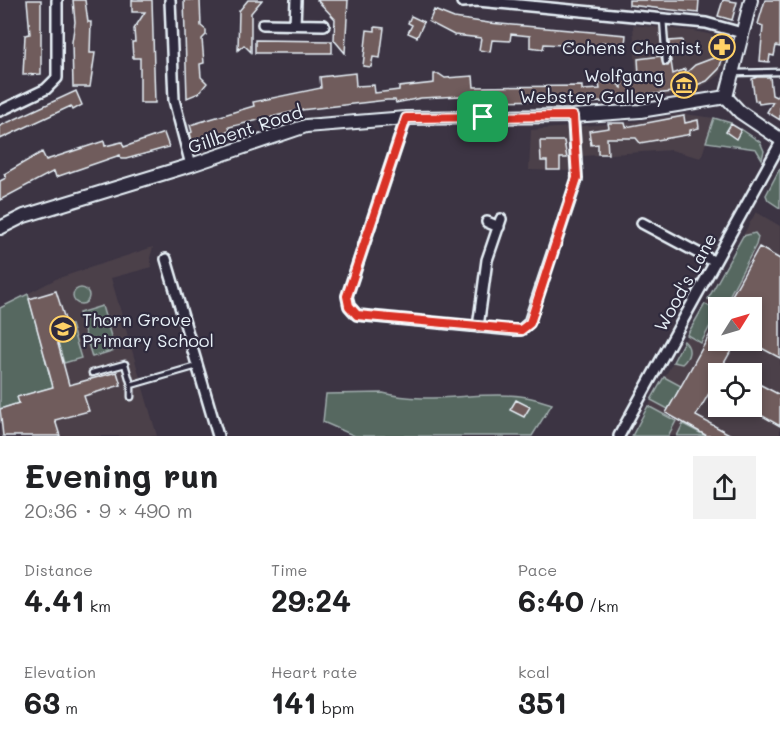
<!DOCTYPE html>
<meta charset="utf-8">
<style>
body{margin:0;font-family:Mali,sans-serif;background:#f2f2f2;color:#202124;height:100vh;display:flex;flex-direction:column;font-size:22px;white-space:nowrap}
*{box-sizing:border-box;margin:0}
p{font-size:20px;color:#757577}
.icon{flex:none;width:33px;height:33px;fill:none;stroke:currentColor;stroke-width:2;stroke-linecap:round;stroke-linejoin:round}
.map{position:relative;height:436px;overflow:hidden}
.panel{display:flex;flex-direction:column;background:#fff;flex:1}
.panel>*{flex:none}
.needle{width:39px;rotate:53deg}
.controls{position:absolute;left:708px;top:297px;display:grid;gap:12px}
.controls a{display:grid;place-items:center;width:54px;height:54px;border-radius:0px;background:#fff;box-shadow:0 3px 9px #0003;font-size:30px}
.pin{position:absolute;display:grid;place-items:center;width:51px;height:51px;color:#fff;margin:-26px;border-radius:12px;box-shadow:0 3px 9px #0006}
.round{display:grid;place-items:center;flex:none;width:63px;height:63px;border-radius:0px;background:#f2f2f2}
.summary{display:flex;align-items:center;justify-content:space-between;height:102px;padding:0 24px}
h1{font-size:33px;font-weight:700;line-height:45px}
.metrics{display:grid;grid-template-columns:repeat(3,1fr);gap:9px;height:102px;padding:6px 24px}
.metrics div{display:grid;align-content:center}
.metrics b{font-size:30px;font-weight:700}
.metrics small{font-size:16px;font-weight:400}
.metrics p{font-size:16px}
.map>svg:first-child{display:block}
</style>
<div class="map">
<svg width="780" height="436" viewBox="0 0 780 436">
<rect width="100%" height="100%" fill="#3c3443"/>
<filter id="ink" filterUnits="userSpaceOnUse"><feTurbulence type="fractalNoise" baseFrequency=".0167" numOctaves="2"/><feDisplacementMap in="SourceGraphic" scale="12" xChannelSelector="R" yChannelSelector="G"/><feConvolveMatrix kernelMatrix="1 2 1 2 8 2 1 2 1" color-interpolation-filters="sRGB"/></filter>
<g filter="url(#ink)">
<path fill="#4b404a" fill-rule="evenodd" d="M 633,25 L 694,31 L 731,39 L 720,75 L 697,90 L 638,102 Z
M 684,114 L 714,118 L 701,158 L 671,150 L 583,156 L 568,171 L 529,170 L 531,130 L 634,122 Z
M 756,212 L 780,226 L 780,436 L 632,436 ZM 718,308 L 752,308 L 752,340 L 718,340 ZM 718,374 L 752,374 L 752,406 L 718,406 Z
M 153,247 L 150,258 L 152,267 L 111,278 L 157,436 L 0,436 L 0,308 L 56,279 Z"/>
<path fill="#566760" stroke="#9facac" stroke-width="1.5" d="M 714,118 L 731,123 L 726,132 L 735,138 L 741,129 L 760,142 L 764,151 L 762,159 L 756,149 L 706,142 Z
M 780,168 L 780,208 L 768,200 L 766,195 Z
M 755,233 L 758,237 L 756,245 L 726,302 L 720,305 L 708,299 L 743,236 Z
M73 296a8 8 0 1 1 16 0a8 8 0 1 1-16 0Z
M 28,294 L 53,387 L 18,397 L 19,403 L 0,409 L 0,308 Z
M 705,304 L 718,311 L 701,343 L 687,335 Z
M 102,306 L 115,350 L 92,357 L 79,313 Z
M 71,325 L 81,358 L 64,363 L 54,329 Z
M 684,341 C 692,348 690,357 682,364 L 673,362 Z
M 664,377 L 681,386 L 668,409 L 651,400 Z
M 383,393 C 428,405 475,391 520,396 C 531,397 542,401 552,404 L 532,436 L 355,436 L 323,422 L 326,394 Z
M 648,406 L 676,421 L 668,436 L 632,436 Z
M 683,424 L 706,436 L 677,436 Z"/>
<path fill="#6f5c5c" stroke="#e8f1f8" stroke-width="1.5" d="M 27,0 L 41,0 L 41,74 L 23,75 L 25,35 L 30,34 Z
M 73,0 L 85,0 L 88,22 L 91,22 L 90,53 L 95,53 L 90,87 L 73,87 L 72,42 L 75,22 Z
M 132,0 L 152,0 L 155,103 L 140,103 L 140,58 L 133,58 L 132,42 L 135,42 L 134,29 L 145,12 L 132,12 Z
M 184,0 L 200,0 L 201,26 L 206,30 L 206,35 L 202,39 L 204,63 L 200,64 L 201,77 L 207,83 L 199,93 L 187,98 Z
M 248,0 L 262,0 L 251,13 L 251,52 L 244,45 L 238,50 L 239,11 Z
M 317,0 L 348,0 L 345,53 L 334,40 L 335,19 Z
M 629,0 L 699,0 L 698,13 L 629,5 Z
M 723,0 L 737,2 L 732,20 L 718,16 Z
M 765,0 L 780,0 L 780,47 L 776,46 L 774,56 L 770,55 L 769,62 L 760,61 L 763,26 L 758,24 Z
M 434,10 L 454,18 L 489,23 L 626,35 L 625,45 L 602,42 L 601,47 L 544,44 L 543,49 L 530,47 L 530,36 L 511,34 L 510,41 L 492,40 L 490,52 L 479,50 L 481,38 L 454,35 L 429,22 Z
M 411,16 L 424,22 L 417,37 L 408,33 L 412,25 L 408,23 Z
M 375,27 L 384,28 L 380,58 L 373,57 L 371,67 L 363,66 L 367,30 L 375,31 Z
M 712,38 L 728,44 L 726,50 L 709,52 Z
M 255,40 L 332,41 L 332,53 L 255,53 Z
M 682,40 L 684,54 L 670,55 L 673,74 L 685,69 L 685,74 L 695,65 L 724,54 L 719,69 L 707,81 L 681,91 L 614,99 L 614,101 L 576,104 L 575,100 L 480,101 L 480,95 L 421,98 L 396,103 L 395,100 L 387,100 L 301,110 L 229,127 L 230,131 L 192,141 L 190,133 L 192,132 L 190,125 L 254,106 L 253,102 L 321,88 L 320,77 L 355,73 L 356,86 L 374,85 L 375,93 L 399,90 L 399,87 L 434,83 L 434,74 L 439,74 L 445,78 L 473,76 L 474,87 L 582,86 L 582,90 L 600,89 L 599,83 L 609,77 L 622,88 L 622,77 L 639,75 L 638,59 L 661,56 L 663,65 L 668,66 L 670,62 L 669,41 Z
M 757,77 L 770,77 L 772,95 L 776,97 L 780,91 L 780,120 L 767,112 L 773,102 L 759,104 L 758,100 L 755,101 L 752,79 Z
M 76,91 L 82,105 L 73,110 L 71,106 L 0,139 L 0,126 Z
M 684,116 L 685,123 L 698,120 L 699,128 L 690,130 L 690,134 L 686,135 L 640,143 L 636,138 L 607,138 L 608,154 L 598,154 L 598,144 L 591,145 L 589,131 L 609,128 L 608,123 L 625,123 L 626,127 Z
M 731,124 L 741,130 L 736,139 L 726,132 Z
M 164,133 L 169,147 L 126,159 L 121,159 L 120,155 L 56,177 L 54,171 L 0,200 L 0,181 L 6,178 L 4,174 L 42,152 L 46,160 L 104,141 L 105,146 L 122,142 L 124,147 Z
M 540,141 L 564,141 L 567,158 L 560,158 L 560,170 L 547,170 L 547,161 L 541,161 Z
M 759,247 L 780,259 L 780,358 L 752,343 L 752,308 L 725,308 Z
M 56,291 L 67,326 L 54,329 L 69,385 L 117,372 L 121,385 L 84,396 L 89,411 L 55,420 L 60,436 L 3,436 L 0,409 L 19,403 L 17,397 L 53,387 L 29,299 Z
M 718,320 L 718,340 L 737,340 L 718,374 L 718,385 L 715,383 L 696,416 L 733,436 L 707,436 L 666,413 Z
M 759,384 L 780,395 L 780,426 L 752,410 L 752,398 Z
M 516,400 L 530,407 L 524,417 L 510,410 Z"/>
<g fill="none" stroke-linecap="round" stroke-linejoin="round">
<g stroke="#e8f1f8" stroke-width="9">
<path id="lane" d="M 663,18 L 666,62
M 734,73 L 780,72
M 92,373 L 125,364 L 131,385
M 131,397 L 131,385 L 197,366"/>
</g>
<g stroke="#e8f1f8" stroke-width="14">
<path id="street" d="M 170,0 L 174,100 L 191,165
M 462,2 L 478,1 L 706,23 L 742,33
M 263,24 L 324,25
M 295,24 L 296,0
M 0,111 L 46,89 L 57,78 L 57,0
M 406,118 L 347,296 L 349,306 L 357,315 L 513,330 L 521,330 L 529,323 L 577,179 L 573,116
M 487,222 L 499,227
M 642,223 L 715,262
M 166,259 L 218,436
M 478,327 L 487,260 L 501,219
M 619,436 L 780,144"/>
</g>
<g stroke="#e8f1f8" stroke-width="16">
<path id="secondary" d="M 726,97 L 751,0
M 726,97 L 740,112 L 780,139
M 0,228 L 24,216 L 191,165 L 306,126 L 406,118 L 573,116 L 640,111 L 726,97"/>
</g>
<use href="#lane" stroke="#2f2a3d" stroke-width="4.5"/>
<use href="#street" stroke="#2f2a3d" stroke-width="9"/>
<use href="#secondary" stroke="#2f2a3d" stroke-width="12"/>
</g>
</g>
<g fill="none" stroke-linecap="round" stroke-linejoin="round" filter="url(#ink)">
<g stroke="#fff" stroke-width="12">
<path id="route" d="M 573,116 L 577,178 L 530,323 L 521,330 L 357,315 L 349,306 L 347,296 L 406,118 Z"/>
</g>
<use href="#route" stroke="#d93025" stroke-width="8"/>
</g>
<defs>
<g id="pharmacy-ring" transform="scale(1.35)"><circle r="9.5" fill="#2f2a3d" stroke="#ffd166" stroke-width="1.5"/><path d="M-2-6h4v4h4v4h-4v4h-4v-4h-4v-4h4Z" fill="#ffd166"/></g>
<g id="museum-ring" transform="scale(1.35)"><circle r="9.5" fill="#2f2a3d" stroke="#ffd166" stroke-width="1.5"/><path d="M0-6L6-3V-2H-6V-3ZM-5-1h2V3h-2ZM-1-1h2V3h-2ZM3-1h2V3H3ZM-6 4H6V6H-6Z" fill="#ffd166"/></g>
<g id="school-ring" transform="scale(1.35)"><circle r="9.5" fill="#2f2a3d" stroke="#ffd166" stroke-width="1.5"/><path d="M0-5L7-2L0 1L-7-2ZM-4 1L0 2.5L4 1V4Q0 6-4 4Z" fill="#ffd166"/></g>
</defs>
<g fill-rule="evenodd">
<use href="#pharmacy-ring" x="722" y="47"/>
<use href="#museum-ring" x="684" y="85"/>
<use href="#school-ring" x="63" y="329"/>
</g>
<g text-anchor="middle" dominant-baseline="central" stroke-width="4.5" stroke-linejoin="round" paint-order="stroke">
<g font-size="18" fill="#e8f1f8" stroke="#2f2a3d" text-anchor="end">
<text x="702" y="47">Cohens Chemist</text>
<text x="664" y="75">Wolfgang<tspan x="664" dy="21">Webster Gallery</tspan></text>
<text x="82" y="319" text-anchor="start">Thorn Grove<tspan x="82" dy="21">Primary School</tspan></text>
</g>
<g font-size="18" fill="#e8f1f8" stroke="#2f2a3d">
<text transform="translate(245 129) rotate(-18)">Gillbent Road</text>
<text transform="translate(685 282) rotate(-61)">Wood's Lane</text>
</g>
</g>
</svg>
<div class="controls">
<a><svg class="needle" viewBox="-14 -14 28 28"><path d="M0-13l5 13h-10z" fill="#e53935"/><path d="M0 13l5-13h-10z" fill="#757577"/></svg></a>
<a><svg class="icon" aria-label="locate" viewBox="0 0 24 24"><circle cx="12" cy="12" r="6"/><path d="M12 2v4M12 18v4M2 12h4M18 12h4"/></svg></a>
</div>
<div class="pin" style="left:483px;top:117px;background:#1e9e55"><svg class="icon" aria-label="arrive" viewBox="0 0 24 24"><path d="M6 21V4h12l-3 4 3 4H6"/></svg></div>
</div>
<section class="panel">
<div class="summary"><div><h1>Evening run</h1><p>20:36 · 9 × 490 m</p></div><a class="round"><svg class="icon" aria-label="share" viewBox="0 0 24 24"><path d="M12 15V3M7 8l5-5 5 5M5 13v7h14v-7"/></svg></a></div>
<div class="metrics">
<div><p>Distance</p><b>4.41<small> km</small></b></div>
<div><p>Time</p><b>29:24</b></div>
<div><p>Pace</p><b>6:40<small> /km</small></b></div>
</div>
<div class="metrics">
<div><p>Elevation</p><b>63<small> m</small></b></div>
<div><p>Heart rate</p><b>141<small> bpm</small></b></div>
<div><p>kcal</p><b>351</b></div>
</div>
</section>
